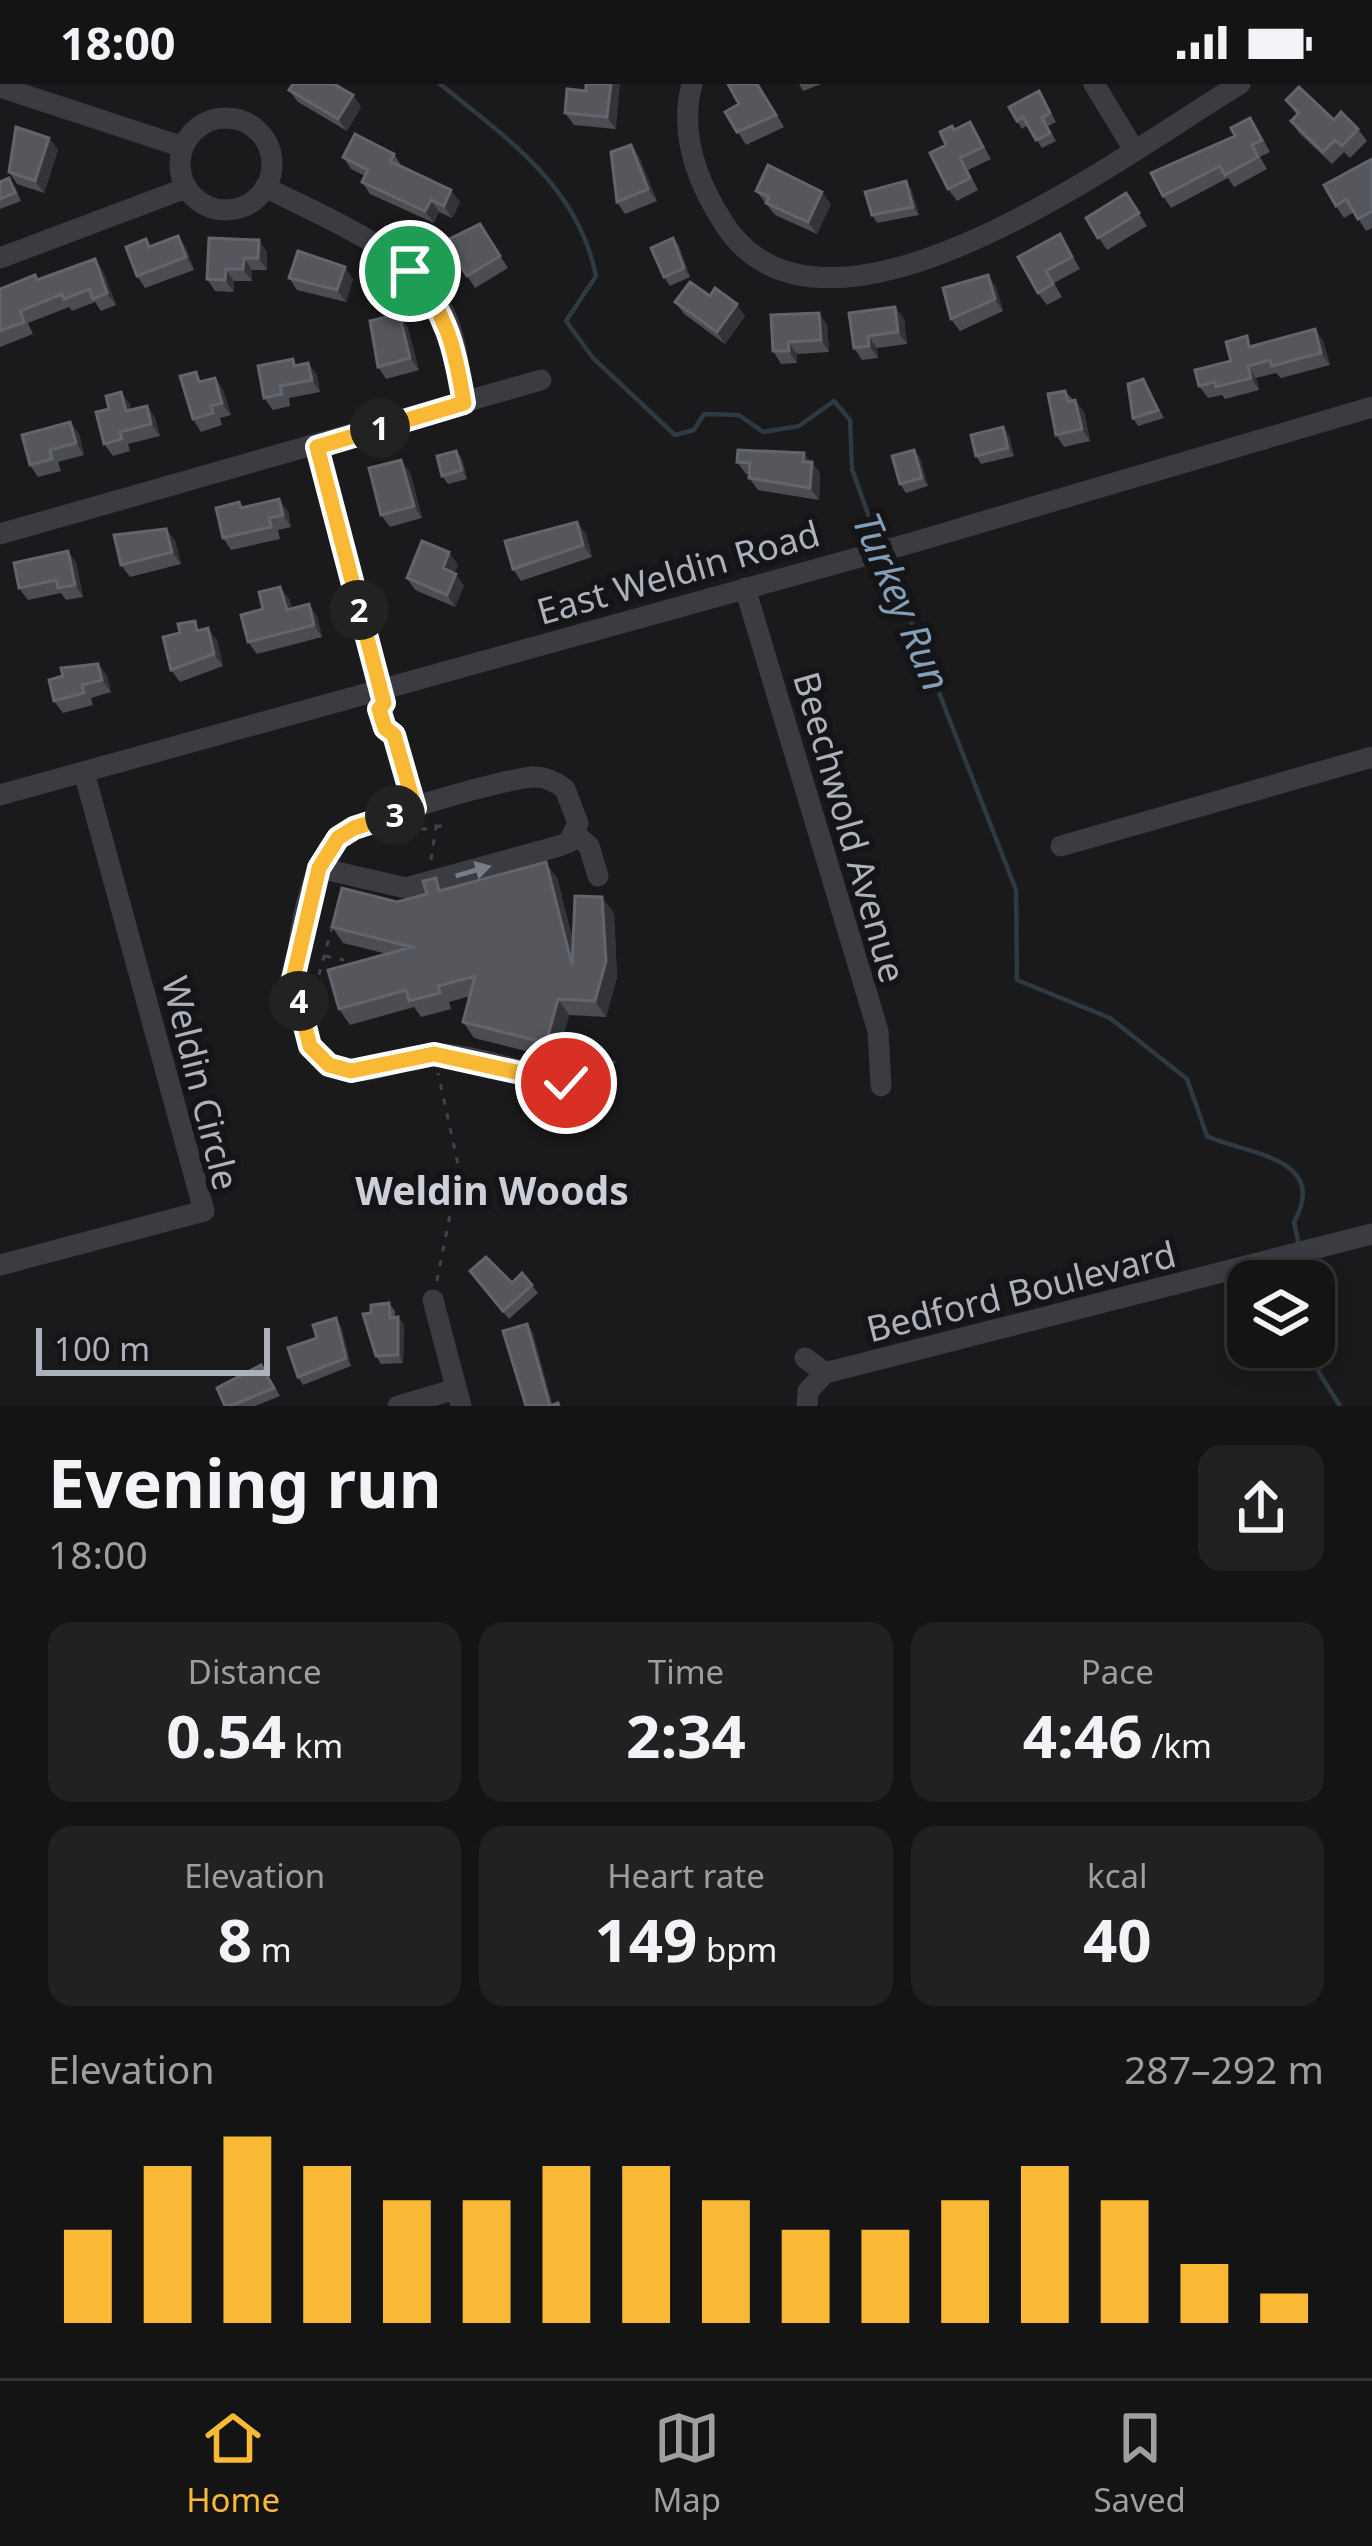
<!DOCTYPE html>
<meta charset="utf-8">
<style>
body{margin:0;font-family:"Noto Sans",sans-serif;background:#212122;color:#f1f3f6;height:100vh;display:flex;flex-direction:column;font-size:45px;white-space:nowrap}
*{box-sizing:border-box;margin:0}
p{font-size:39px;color:#9d9ea0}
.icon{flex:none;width:66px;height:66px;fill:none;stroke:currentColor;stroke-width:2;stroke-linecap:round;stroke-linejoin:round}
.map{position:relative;height:1322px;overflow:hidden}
.sheet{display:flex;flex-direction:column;background:#141415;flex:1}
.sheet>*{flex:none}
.tools{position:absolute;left:1227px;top:1176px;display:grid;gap:24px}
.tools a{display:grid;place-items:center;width:108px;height:108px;border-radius:24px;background:#141415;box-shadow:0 6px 18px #0003,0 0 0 3px #333334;font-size:60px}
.scale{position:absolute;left:36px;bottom:30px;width:234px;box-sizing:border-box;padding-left:12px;border:6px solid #acb1bc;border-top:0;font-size:33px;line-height:42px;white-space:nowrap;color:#acb1bc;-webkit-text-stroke:9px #151518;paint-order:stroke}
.pin{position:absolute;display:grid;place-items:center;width:102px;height:102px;color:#fff;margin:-51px;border:6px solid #fff;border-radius:50%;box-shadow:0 3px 12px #0007}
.km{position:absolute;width:60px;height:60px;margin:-30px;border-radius:50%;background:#222;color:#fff;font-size:33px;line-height:60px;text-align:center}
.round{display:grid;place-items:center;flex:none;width:126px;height:126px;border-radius:24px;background:#212122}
.summary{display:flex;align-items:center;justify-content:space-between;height:204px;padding:0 48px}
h1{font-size:66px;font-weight:700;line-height:90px}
.stats{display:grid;grid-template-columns:repeat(3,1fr);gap:18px;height:204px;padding:12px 48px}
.stats div{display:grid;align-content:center;border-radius:24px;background:#212122;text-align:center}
.stats b{font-size:60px;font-weight:700}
.stats small{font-size:33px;font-weight:400}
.stats p{font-size:33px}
.chart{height:336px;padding:24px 48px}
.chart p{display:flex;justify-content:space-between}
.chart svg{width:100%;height:216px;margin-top:12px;stroke:#fab935;stroke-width:6}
.status{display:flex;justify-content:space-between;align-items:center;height:84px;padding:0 60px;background:#141415;direction:ltr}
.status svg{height:33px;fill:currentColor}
.menu{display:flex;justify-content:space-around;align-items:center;height:168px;border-top:3px solid #333334;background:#141415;font-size:33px;color:#9d9ea0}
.menu a{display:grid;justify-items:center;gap:6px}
.menu .on{color:#fab935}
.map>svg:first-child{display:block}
</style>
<div class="status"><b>18:00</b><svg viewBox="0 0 49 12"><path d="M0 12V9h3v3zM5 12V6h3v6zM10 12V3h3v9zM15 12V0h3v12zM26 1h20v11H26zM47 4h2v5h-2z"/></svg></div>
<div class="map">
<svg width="1372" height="1322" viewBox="0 0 1372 1322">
<rect width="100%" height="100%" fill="#1a1a1c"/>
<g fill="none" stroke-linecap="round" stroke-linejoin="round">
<path stroke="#2f3942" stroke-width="4.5" d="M 440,0 C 508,55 578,102 596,192 L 566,237 L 593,274 L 675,351 L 694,346 L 704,330 L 739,331 L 763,348 L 799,342 L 834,317 L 850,336 L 852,385 L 878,458
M 886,473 L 1016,806 L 1017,896 L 1110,934 L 1187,995 L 1207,1052 C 1243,1070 1331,1072 1294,1138 L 1299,1162
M 1301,1173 L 1305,1197
M 1314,1248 L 1318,1287 L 1340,1322"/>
<path stroke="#414349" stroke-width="3" stroke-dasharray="6 9" stroke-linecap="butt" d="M 436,743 L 451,740
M 421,745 L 436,745
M 431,776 L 437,736
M 325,872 L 344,876
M 319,891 L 342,807
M 581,989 L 620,976
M 437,1197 L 459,1085 L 438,989"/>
<path stroke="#3b3c42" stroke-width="21" d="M 692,0 C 679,49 696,96 723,138 C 824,300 1132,64 1240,0
M 1094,0 L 1133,64
M 0,3 L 183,63
M180 80a46 46 0 1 1 92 0a46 46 0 1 1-92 0Z
M 265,103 C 323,133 401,162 438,218 C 457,246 459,286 463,319
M 0,174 L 186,104
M 317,363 L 384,619 L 379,625 L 384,644 L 393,651 L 415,724
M 0,450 L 541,296
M 745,504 L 878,947 L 881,1002
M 0,711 L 911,459 L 1372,323
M 575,750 L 589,762 L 598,792
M 1061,762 L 1372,673
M 319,784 L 406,804 L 559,762 L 569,758 L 578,739 L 565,705 C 555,697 545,692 532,693 C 500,696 361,735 339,754 C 298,788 273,957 332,982 C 364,996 398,975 431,971 C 464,966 530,991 566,999
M 0,1181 L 204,1127 L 84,688
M 433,1216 L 461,1322
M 805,1274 L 825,1289 L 808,1307 L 807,1322
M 825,1289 L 1372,1150
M 398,1322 L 456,1305"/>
</g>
<path fill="#4b4d52" d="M 586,0 L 616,45 L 574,41 L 565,29 L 586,7 Z
M 758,0 L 784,43 L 746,61 L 725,28 L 739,20 Z
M 799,0 L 821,0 L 803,7 Z
M 289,6 L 353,11 L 361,23 L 347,47 L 298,18 Z
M 1039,7 L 1056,38 L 1048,42 L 1056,57 L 1042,64 L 1028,41 L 1022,45 L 1017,37 Z
M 1286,16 L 1358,45 L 1367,57 L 1350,74 L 1344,68 L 1332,80 L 1299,49 L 1291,37 L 1297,31 Z
M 970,38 L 991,75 L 968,86 L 978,106 L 957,117 L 948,105 L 946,61 L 955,46 Z
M 1258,46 L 1270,68 L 1260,73 L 1267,85 L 1234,103 L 1228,94 L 1171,124 L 1163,112 Z
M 49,54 L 58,66 L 44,109 L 17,100 L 9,88 Z
M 631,61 L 639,73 L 657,117 L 625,130 L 617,118 Z
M 394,70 L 402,83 L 460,118 L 452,134 L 439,128 L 434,139 L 370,110 L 362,98 L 365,92 L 351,85 L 343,73 Z
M 1372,75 L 1372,144 L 1366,147 L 1354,128 L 1344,134 L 1336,122 Z
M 0,98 L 15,103 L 21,117 L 0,125 Z
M 911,105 L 919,131 L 877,139 L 872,131 Z
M 756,107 L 831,120 L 817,150 L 775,131 Z
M 1126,109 L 1147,142 L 1107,166 L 1086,134 Z
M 480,140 L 508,184 L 475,204 L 445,157 Z
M 1060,150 L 1080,185 L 1054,199 L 1062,213 L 1047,221 L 1038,209 Z
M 178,152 L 186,164 L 194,186 L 145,204 L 137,192 L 146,155 L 150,162 Z
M 209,154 L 267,168 L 267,186 L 252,186 L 252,197 L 234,197 L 234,208 L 215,207 L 207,195 Z
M 673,154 L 679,162 L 690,193 L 670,202 L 664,193 Z
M 95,175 L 103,187 L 116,221 L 101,227 L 95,218 L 72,227 L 69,223 L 28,239 L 33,250 L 0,263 L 0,205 L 38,196 Z
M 289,194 L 353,195 L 346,218 L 297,206 Z
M 996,203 L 1003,227 L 960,247 L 951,235 Z
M 710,212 L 745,232 L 725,260 L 684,230 L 675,218 Z
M 895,223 L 904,235 L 907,260 L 877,264 L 878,274 L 862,276 L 854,264 Z
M 819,229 L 827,241 L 829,268 L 797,270 L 797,279 L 781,280 L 773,267 Z
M 407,242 L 419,286 L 386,295 L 378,283 Z
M 1315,245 L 1323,257 L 1330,281 L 1281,294 L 1276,289 L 1256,294 L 1259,306 L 1225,315 L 1222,311 L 1208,314 L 1199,302 L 1253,262 Z
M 308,279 L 317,291 L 320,308 L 289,314 L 290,322 L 273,326 L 264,314 L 297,281 Z
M 215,294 L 223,306 L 231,331 L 220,334 L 222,341 L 201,348 L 193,335 L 202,297 Z
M 1143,295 L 1164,334 L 1138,342 L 1133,334 Z
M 1065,307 L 1084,328 L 1090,357 L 1064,363 L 1056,351 Z
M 121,308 L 131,326 L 147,322 L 155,334 L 160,352 L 128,360 L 130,367 L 113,372 L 104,360 L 109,325 Z
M 70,338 L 79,350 L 84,371 L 58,378 L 61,387 L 38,393 L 30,381 Z
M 1009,351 L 1014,372 L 981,380 L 976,372 Z
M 914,366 L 920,374 L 928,402 L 906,409 L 900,400 Z
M 456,367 L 462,375 L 467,395 L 448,400 L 442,392 Z
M 737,378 L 812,378 L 820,390 L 819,416 L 758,406 L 749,394 L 749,390 L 746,390 Z
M 410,388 L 422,434 L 390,443 L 381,431 Z
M 244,424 L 288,427 L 291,443 L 278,446 L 280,455 L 231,466 L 223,454 Z
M 577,438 L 586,450 L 592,473 L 521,497 L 513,485 Z
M 166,445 L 175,457 L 181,480 L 130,493 L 121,481 Z
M 68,467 L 76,479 L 83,513 L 66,516 L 61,509 L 28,516 L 19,504 Z
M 458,481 L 454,489 L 464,502 L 455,523 L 415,506 L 407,494 Z
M 280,503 L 289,515 L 292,525 L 317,532 L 322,553 L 257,570 L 248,558 L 263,525 Z
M 202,546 L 217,556 L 223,582 L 180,598 L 171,586 Z
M 98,580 L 107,592 L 111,608 L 91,614 L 93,621 L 63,629 L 54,617 Z
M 557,794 L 573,857 L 614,829 L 617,893 L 606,933 L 569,931 L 557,975 L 474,954 L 463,938 L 470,912 L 449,918 L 451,925 L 421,933 L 414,923 L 350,941 L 339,925 L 387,870 L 343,859 L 332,843 L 397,818 L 443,805 Z
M 522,1189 L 538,1209 L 509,1235 L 475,1195 L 512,1199 Z
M 389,1219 L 395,1227 L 395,1233 L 398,1233 L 404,1241 L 403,1279 L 381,1280 L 376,1272 L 371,1229 Z
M 341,1242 L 351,1282 L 303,1301 L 298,1293 L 317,1254 Z
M 267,1290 L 280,1312 L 255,1322 L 225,1322 Z"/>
<path fill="#333438" d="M 611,0 L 620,0 L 616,45 L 607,33 Z
M 353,11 L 361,23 L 347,47 L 338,35 Z
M 49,54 L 58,66 L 44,109 L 35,97 Z
M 631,61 L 639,73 L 657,117 L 648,105 Z
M 906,97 L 911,105 L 919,131 L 913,123 Z
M 451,106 L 460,118 L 452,134 L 444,122 Z
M 822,108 L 831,120 L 817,150 L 808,138 Z
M 431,116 L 439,128 L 434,139 L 425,127 Z
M 178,152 L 186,164 L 194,186 L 186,173 Z
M 673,154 L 679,162 L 690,193 L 684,184 Z
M 259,156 L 267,168 L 267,186 L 258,174 Z
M 244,174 L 252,186 L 252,197 L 243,185 Z
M 95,175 L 103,187 L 116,221 L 107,209 Z
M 345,183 L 353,195 L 346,218 L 337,206 Z
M 226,185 L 234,197 L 234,208 L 225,196 Z
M 988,191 L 996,203 L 1003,227 L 995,215 Z
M 737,220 L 745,232 L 725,260 L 717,248 Z
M 895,223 L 904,235 L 907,260 L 898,248 Z
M 819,229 L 827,241 L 829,268 L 821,256 Z
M 399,230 L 407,242 L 419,286 L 410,274 Z
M 1315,245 L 1323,257 L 1330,281 L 1321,269 Z
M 868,252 L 877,264 L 878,274 L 869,262 Z
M 788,258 L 797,270 L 797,279 L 789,267 Z
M 308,279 L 317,291 L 320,308 L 312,296 Z
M 1248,282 L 1256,294 L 1259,306 L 1251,294 Z
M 215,294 L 223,306 L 231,331 L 222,319 Z
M 121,308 L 130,320 L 134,339 L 126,327 Z
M 1075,316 L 1084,328 L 1090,357 L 1082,345 Z
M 147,322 L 155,334 L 160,352 L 151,340 Z
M 70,338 L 79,350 L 84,371 L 76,359 Z
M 1003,343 L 1009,351 L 1014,372 L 1008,364 Z
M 914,366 L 920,374 L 928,402 L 922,394 Z
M 456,367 L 462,375 L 467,395 L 462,386 Z
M 804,369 L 820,390 L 819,416 L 810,404 L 803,378 Z
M 401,376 L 410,388 L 422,434 L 414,422 Z
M 279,415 L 288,427 L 291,443 L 283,431 Z
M 577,438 L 586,450 L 592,473 L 583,461 Z
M 166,445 L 175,457 L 181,480 L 172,468 Z
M 68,467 L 76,479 L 83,513 L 75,501 Z
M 449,468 L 458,481 L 451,496 L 443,484 Z
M 456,490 L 464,502 L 455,523 L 447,511 Z
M 280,503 L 289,515 L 295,538 L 287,526 Z
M 309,520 L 317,532 L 322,553 L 314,541 Z
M 208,544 L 217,556 L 223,582 L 214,570 Z
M 98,580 L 107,592 L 111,608 L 102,596 Z
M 546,778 L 557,794 L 583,897 L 572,881 Z
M 602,813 L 614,829 L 617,893 L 606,933 L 595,917 Z
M 558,915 L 569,931 L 557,975 L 546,959 Z
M 398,1233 L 404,1241 L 403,1279 L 398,1271 Z
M 336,1234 L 341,1242 L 351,1282 L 346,1274 Z
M 527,1240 L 533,1248 L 553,1322 L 550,1322 Z"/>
<path fill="#56575d" stroke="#63656c" stroke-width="3" d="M 293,0 L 334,0 L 353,11 L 338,35 L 289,6 Z
M 586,0 L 611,0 L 607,33 L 565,29 L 567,5 L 586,7 Z
M 728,0 L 757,0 L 776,31 L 737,48 L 725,28 L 739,20 Z
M 1299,3 L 1334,36 L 1341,28 L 1358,45 L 1342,62 L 1335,56 L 1323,68 L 1291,37 L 1299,29 L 1286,16 Z
M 1039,7 L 1050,29 L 1042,34 L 1050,49 L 1036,56 L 1023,33 L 1017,37 L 1009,23 Z
M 1250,34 L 1262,56 L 1252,61 L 1258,73 L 1225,91 L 1220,82 L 1163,112 L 1151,89 L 1235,52 L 1231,44 Z
M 970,38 L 983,63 L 960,74 L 970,94 L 948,105 L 930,69 L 946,61 L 940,48 L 952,42 L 954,46 Z
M 16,43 L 49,54 L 35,97 L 9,88 Z
M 355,50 L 394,70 L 390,77 L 451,106 L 444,122 L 431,116 L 425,127 L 362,98 L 368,86 L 343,73 Z
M 631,61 L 648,105 L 617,118 L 611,68 Z
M 1372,75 L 1372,127 L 1358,135 L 1346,115 L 1336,122 L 1324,101 Z
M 768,81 L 822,108 L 808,138 L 766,119 L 769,113 L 756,107 Z
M 9,94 L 15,109 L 0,115 L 0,98 Z
M 906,97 L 913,123 L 872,131 L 865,108 Z
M 1126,109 L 1139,129 L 1098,154 L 1086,134 Z
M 480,140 L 500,172 L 467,192 L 445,157 Z
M 1060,150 L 1072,173 L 1046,187 L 1053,200 L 1038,209 L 1018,173 Z
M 178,152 L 186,173 L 137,192 L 126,163 L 146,155 L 149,163 Z
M 209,154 L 259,156 L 258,174 L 244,174 L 243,185 L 226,185 L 225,196 L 207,195 Z
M 673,154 L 684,184 L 664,193 L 651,164 Z
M 298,167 L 345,183 L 337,206 L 289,194 Z
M 95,175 L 107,209 L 93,215 L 89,205 L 64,215 L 62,210 L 20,227 L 24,238 L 0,247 L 0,205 L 35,191 L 37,196 Z
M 988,191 L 995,215 L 951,235 L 943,204 Z
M 690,198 L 710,212 L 715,204 L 737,220 L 717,248 L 675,218 Z
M 895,223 L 898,248 L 868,252 L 869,262 L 854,264 L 849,229 Z
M 819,229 L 821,256 L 788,258 L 789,267 L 773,267 L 771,231 Z
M 399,230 L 410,274 L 378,283 L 370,237 Z
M 1315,245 L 1321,269 L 1272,282 L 1270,276 L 1248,282 L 1251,294 L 1216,303 L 1215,298 L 1199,302 L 1195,286 L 1231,277 L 1226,258 L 1247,252 L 1249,263 Z
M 293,275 L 294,282 L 308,279 L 312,296 L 280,302 L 282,310 L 264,314 L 258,282 Z
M 196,288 L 199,298 L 215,294 L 222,319 L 211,322 L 213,329 L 193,335 L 180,292 Z
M 1143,295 L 1158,326 L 1133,334 L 1128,300 Z
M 1065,307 L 1068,318 L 1075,316 L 1082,345 L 1056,351 L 1048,310 Z
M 121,308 L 126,327 L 147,322 L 151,340 L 120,348 L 122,355 L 104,360 L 96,328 L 109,325 L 106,312 Z
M 70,338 L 76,359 L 50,366 L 52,375 L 30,381 L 22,351 Z
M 1003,343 L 1008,364 L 976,372 L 971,351 Z
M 738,366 L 804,369 L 803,378 L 812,378 L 810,404 L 749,394 L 750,379 L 737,378 Z
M 914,366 L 922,394 L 900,400 L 892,372 Z
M 456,367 L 462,386 L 442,392 L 437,372 Z
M 401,376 L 414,422 L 381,431 L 369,384 Z
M 279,415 L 283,431 L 269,434 L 271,443 L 223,454 L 216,424 L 239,418 L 241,424 Z
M 577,438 L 583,461 L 513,485 L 505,457 Z
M 166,445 L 172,468 L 121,481 L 114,451 Z
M 422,457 L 449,468 L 443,484 L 456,490 L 447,511 L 407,494 Z
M 68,467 L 75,501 L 58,504 L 56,496 L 19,504 L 14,479 Z
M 280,503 L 287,526 L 309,520 L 314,541 L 248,558 L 241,531 L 263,525 L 259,508 Z
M 195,537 L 197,547 L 208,544 L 214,570 L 171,586 L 163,553 L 180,549 L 178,540 Z
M 98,580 L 102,596 L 82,601 L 84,609 L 54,617 L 49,596 L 63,592 L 61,584 Z
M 546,778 L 572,881 L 575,812 L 602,813 L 606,877 L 595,917 L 558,915 L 546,959 L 463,938 L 475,892 L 438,902 L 440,909 L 409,917 L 406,906 L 339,925 L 328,886 L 412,863 L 332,843 L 342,804 L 397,818 L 427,810 L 423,797 L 436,794 L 439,807 Z
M 486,1173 L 512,1199 L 522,1189 L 532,1201 L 503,1227 L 470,1187 Z
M 389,1219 L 390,1234 L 398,1233 L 398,1271 L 376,1272 L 363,1230 L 371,1229 L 371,1221 Z
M 336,1234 L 346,1274 L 298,1293 L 288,1264 L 317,1254 L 313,1241 Z
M 527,1240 L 550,1322 L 558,1319 L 559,1322 L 526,1322 L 503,1247 Z
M 261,1281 L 274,1304 L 230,1322 L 225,1322 L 217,1304 Z"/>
<defs><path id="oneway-solid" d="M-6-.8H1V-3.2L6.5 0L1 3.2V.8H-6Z" transform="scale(3)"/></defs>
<use fill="#797c85" href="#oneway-solid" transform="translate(473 787) rotate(-16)"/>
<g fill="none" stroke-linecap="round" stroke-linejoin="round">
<g stroke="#fff" stroke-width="24">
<path id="route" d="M 410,187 C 447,228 455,265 464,319 L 317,363 L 384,619 L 379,625 L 385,644 L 394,651 L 415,724 L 354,744 L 338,754 L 319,784 L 293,895 L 310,962 L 329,981 L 351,987 L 434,970 L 566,999"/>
</g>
<use href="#route" stroke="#fab935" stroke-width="15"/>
</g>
<g text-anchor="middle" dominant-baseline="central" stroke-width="12" stroke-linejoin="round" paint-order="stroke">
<g font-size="36" fill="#acb1bc" stroke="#151518">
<text transform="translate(678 488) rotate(-16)">East Weldin Road</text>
<text transform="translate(850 743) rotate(74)">Beechwold Avenue</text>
<text transform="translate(201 999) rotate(76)">Weldin Circle</text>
<text transform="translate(1021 1207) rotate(-14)">Bedford Boulevard</text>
</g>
<g font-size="39" font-style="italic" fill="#829eb8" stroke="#151518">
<text transform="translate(903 517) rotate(67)">Turkey Run</text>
</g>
<g font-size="39" font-weight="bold" fill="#cdd0d8" stroke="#151518">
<text x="492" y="1105">Weldin Woods</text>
</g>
</g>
</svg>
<div class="tools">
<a><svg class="icon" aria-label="layers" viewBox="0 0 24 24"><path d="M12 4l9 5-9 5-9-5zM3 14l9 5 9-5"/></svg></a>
</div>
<div class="scale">100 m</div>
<div class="pin" style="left:410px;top:187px;background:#1e9e55"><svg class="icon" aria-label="arrive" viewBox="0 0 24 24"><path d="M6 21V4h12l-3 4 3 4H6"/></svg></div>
<div class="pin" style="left:566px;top:999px;background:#d93025"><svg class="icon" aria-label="check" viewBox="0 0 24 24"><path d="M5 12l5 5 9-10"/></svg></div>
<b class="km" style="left:380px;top:344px">1</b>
<b class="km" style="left:359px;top:526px">2</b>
<b class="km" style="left:395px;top:731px">3</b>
<b class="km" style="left:299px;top:917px">4</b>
</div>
<section class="sheet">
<div class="summary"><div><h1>Evening run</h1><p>18:00</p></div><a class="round"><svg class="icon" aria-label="share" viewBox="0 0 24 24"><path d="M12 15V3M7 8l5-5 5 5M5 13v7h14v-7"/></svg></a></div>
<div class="stats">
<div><p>Distance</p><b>0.54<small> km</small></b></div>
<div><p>Time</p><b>2:34</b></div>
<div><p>Pace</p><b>4:46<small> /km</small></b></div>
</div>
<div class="stats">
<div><p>Elevation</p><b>8<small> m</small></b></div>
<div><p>Heart rate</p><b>149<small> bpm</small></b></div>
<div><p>kcal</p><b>40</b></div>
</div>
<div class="chart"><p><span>Elevation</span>287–292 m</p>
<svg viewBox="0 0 160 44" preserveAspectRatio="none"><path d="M5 44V25M15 44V12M25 44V6M35 44V12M45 44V19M55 44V19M65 44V12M75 44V12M85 44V19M95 44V25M105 44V25M115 44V19M125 44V12M135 44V19M145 44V32M155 44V38"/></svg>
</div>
</section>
<nav class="menu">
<a class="on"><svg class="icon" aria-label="home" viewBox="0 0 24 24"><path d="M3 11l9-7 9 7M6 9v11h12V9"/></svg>Home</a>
<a><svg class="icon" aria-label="map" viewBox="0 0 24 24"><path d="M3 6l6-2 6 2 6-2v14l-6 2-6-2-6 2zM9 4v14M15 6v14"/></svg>Map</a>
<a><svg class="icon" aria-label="saved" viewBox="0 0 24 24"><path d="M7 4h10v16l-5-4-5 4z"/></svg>Saved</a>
</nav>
